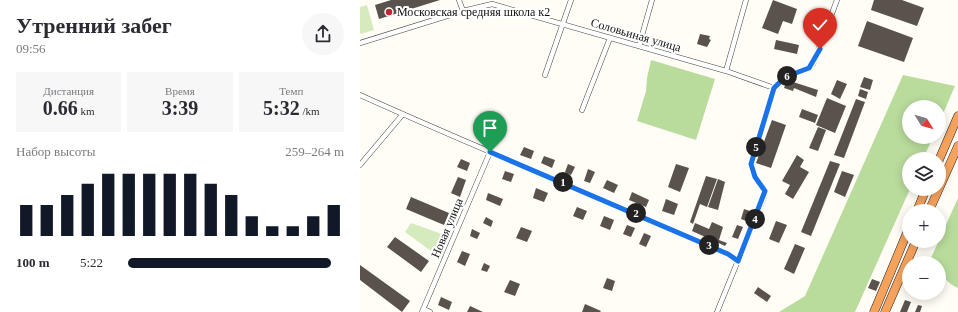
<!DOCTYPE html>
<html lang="ru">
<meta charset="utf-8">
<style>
body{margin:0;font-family:Georgia,serif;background:#f7f7f7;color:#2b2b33;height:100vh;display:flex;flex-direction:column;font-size:15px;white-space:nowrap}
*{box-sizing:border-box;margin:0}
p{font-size:13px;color:#7c7c81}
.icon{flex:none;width:22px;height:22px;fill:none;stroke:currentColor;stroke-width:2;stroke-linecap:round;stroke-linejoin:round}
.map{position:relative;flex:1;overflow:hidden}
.details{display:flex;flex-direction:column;background:#fff;width:360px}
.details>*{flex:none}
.needle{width:26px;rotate:127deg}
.fabs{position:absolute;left:542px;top:100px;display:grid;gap:8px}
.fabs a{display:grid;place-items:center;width:44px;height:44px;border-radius:50%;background:#fff;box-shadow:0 2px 10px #0003;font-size:20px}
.pin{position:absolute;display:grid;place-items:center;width:34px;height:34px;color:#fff;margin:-41px -17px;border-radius:50% 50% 50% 0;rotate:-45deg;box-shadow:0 0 4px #0007}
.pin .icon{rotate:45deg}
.km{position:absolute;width:20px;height:20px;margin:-10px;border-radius:50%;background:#222;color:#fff;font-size:11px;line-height:20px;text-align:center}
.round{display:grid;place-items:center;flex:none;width:42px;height:42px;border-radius:21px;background:#f7f7f7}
.headline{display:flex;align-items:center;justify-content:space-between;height:68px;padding:0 16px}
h1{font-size:22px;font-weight:700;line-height:30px}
.metrics{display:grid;grid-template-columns:repeat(3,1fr);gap:6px;height:68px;padding:4px 16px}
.metrics div{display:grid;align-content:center;border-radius:0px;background:#f7f7f7;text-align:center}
.metrics b{font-size:20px;font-weight:700}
.metrics small{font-size:11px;font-weight:400}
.metrics p{font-size:11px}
.chart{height:112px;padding:8px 16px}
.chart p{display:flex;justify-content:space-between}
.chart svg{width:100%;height:72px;margin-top:4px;stroke:#111827;stroke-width:6}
ul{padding:0 16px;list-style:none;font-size:13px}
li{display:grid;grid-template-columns:64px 48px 1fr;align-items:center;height:30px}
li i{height:10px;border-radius:5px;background:#111827}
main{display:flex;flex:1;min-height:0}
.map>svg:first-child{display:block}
</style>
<main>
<section class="details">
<div class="headline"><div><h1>Утренний забег</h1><p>09:56</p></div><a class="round"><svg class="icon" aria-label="share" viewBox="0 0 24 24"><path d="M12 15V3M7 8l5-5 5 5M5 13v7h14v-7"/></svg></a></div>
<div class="metrics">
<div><p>Дистанция</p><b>0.66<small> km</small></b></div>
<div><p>Время</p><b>3:39</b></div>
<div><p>Темп</p><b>5:32<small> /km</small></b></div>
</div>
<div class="chart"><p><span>Набор высоты</span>259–264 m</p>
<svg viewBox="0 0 160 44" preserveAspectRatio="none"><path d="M5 44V25M15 44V25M25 44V19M35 44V12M45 44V6M55 44V6M65 44V6M75 44V6M85 44V6M95 44V12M105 44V19M115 44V32M125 44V38M135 44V38M145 44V32M155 44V25"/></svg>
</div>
<ul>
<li><b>100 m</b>5:22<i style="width:94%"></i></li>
</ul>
</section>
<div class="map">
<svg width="598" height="312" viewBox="0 0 598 312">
<rect width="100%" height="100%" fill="#fffdf5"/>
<path fill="#d5ebbd" d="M 7,5 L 14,30 L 0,34 L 0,7 Z
M 51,223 L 82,234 L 75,251 L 71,251 L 45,232 Z"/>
<path fill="#b9dc9c" d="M 291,60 L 355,79 L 336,140 L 277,121 L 286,91 L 287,78 Z
M 543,75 L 595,86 L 579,123 L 579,107 L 549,107 L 549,137 L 573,137 L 563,159 L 549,159 L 550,189 L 495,312 L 419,312 L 445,296 Z
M 598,198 L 598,288 C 588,284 579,274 579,263 L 575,263 L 571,258 Z"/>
<path fill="#5a524d" d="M 31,0 L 80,0 L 19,19 L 15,5 Z
M 413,0 L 437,9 L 432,24 L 423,21 L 418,34 L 402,28 Z
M 514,0 L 542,0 L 564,8 L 557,26 L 511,10 Z
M 507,21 L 553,38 L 544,62 L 498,46 Z
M 340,34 L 350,36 L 349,39 L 351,40 L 347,47 L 337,44 Z
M 416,40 L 439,45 L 437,54 L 414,49 Z
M 504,77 L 513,80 L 510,90 L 500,87 Z
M 427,80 L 458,90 L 456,97 L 434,88 L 433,91 L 424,88 Z
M 477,80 L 487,84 L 480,99 L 471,94 Z
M 500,89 L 508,92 L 506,99 L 498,96 Z
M 467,98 L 486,106 L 475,133 L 456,125 Z
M 496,99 L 505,102 L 484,158 L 474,155 Z
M 442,109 L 458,115 L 455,123 L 439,117 Z
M 412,120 L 426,125 L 411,168 L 396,163 Z
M 458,127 L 466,130 L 458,151 L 449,148 Z
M 164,147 L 174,151 L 171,159 L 160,155 Z
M 437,155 L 444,160 L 440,167 L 449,172 L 433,199 L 425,194 L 430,185 L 422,181 Z
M 184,156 L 195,160 L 192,168 L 181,163 Z
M 101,159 L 110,163 L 107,171 L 97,167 Z
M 470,161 L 480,164 L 451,236 L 441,232 Z
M 208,164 L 215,167 L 211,175 L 205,172 Z
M 316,164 L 329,168 L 320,192 L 308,187 Z
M 228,169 L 235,172 L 230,183 L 224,181 Z
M 145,171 L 154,174 L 151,182 L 142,179 Z
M 482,171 L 494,175 L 485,197 L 474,192 Z
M 346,176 L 357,179 L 347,207 L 340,204 L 333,224 L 330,222 Z
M 98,177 L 106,180 L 100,197 L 91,193 Z
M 358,179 L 365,182 L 358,210 L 348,207 Z
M 247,180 L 258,185 L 254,193 L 243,188 Z
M 176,188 L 188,193 L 184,202 L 173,198 Z
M 272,192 L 289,200 L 286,207 L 269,200 Z
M 128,193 L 143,199 L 140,206 L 126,200 Z
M 51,197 L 89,213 L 84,225 L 46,209 Z
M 306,199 L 318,204 L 314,215 L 302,211 Z
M 217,207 L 227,211 L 223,220 L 213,216 Z
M 384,209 L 390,211 L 386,221 L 381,219 Z
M 244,216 L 254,220 L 250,230 L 240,226 Z
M 126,217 L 133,221 L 131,227 L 123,223 Z
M 416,221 L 427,225 L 419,243 L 409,239 Z
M 352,222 L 363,227 L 359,240 L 367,243 L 365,246 L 332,231 L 335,223 L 349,229 Z
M 267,225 L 275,228 L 271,237 L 263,234 Z
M 377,225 L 383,227 L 378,239 L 372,237 Z
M 161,227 L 172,231 L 167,242 L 156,238 Z
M 112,229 L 120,233 L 117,239 L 110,236 Z
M 284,233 L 291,236 L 286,247 L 279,244 Z
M 35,237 L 69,261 L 61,272 L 27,247 Z
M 435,244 L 445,248 L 434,274 L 424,269 Z
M 102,251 L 110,254 L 105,266 L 97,262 Z
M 124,263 L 130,266 L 127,272 L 121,270 Z
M 0,265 L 50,301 L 42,312 L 0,280 Z
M 247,278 L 255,281 L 252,291 L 243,288 Z
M 512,279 L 520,282 L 516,291 L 508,288 Z
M 150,280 L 160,284 L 155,296 L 144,292 Z
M 398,287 L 411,296 L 407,302 L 394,293 Z
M 81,297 L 92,302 L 89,310 L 78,305 Z
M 545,300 L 551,302 L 547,312 L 540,312 Z
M 225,304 L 241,311 L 240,312 L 222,312 Z
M 558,305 L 562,306 L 560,312 L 555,312 Z
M 110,306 L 123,312 L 107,312 Z"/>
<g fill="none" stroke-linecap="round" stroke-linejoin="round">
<g stroke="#444" stroke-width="5.5">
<path id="street" d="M 99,0 L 103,11
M 0,43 L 103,11 L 132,4 L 366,71 L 414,88
M 279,46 L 292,0
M 366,71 L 386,0
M 185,75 L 211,0
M 0,95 C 122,150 246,200 368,254 L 378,261
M 222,110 L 250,38
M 0,165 L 43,114
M 64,309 L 70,312
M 62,312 L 130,152
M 357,312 L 404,197 L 405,191 L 395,177 L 391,164 L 414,88 L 425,77 L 449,68 L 453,64 L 477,0"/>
</g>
<g stroke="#222" stroke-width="9">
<path id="highway" d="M 579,160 L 598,116
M 557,211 L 566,189
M 569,211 L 598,146
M 514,312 L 549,228
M 525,312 L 556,241"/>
</g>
<use href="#street" stroke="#fff" stroke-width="4.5"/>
<use href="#highway" stroke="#f5a25d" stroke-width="8"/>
</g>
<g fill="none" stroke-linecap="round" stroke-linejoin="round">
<g stroke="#fff" stroke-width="8">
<path id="route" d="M 130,152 L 368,254 L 378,261 L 405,191 L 395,177 L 391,164 L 414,88 L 425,77 L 449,68 L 460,49"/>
</g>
<use href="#route" stroke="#1a73e8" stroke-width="5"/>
</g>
<circle fill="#c4262e" stroke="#fff" stroke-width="1.5" cx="29" cy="12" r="4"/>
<g text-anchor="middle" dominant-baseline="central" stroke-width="4" stroke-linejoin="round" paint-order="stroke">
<g font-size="12" fill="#111" stroke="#fff" text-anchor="start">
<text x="37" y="12">Московская средняя школа к2</text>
</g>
<g font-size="12" fill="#111" stroke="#fff">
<text transform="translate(276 35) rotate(16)">Соловьиная улица</text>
<text transform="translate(87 228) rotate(-67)">Новая улица</text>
</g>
</g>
</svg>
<div class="fabs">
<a><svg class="needle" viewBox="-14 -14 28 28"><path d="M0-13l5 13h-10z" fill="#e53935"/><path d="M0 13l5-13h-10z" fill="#7c7c81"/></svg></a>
<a><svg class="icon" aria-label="layers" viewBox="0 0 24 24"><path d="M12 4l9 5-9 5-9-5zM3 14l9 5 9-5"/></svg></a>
<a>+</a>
<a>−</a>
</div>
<div class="pin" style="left:130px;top:152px;background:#1e9e55"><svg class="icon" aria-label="arrive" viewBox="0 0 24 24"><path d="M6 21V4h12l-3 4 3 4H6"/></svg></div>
<div class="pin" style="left:460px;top:49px;background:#d93025"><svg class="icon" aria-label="check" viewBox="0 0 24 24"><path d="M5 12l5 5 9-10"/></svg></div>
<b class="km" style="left:203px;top:182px">1</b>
<b class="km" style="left:276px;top:213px">2</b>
<b class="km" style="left:349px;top:245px">3</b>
<b class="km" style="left:395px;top:219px">4</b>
<b class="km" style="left:396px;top:147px">5</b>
<b class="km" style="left:427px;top:76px">6</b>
</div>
</main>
